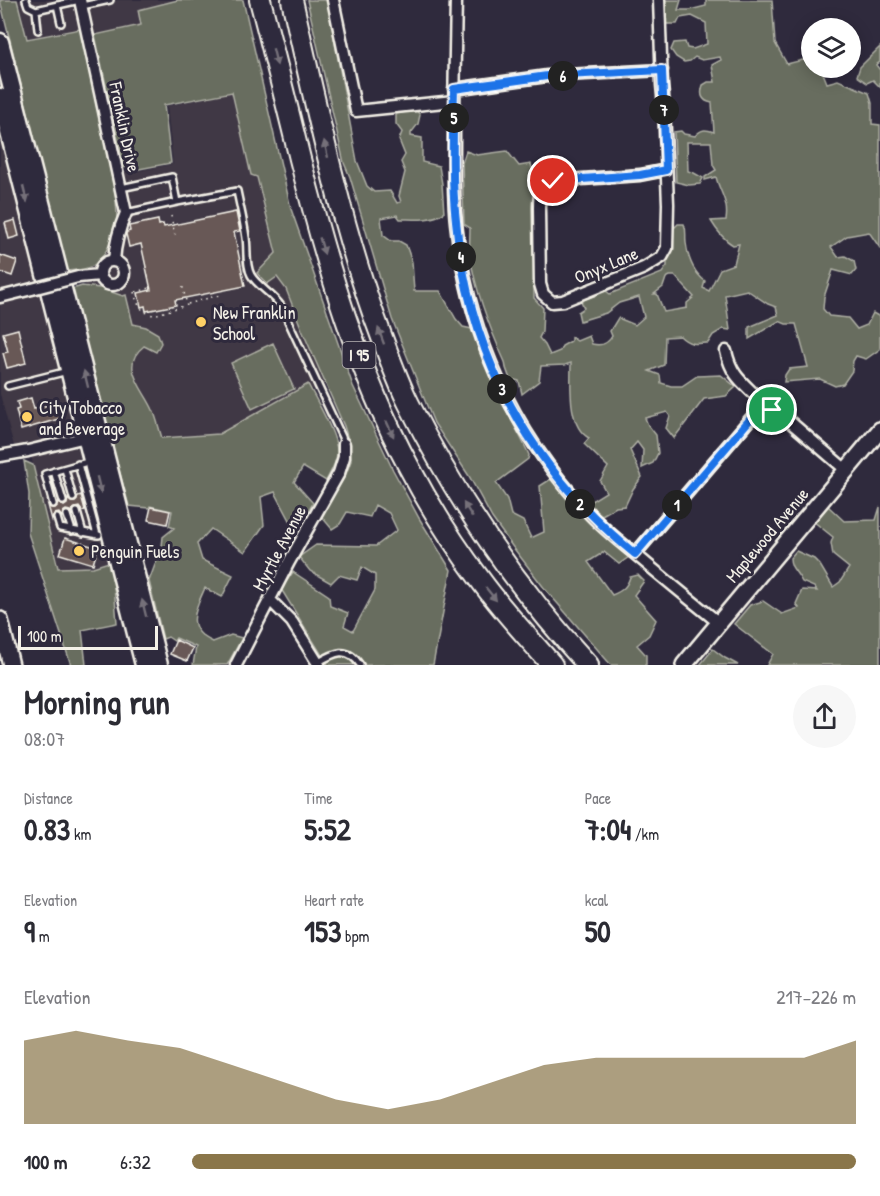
<!DOCTYPE html>
<meta charset="utf-8">
<style>
body{margin:0;font-family:"Patrick Hand",sans-serif;background:#f7f7f7;color:#2b2b33;height:100vh;display:flex;flex-direction:column;font-size:22px;white-space:nowrap}
*{box-sizing:border-box;margin:0}
p{font-size:20px;color:#7c7c81}
.icon{flex:none;width:33px;height:33px;fill:none;stroke:currentColor;stroke-width:2;stroke-linecap:round;stroke-linejoin:round}
.map{position:relative;height:665px;overflow:hidden}
.panel{display:flex;flex-direction:column;background:#fff;flex:1}
.panel>*{flex:none}
.tools{position:absolute;left:801px;top:18px;display:grid;gap:12px}
.tools a{display:grid;place-items:center;width:60px;height:60px;border-radius:50%;background:#fff;box-shadow:0 3px 15px #0003;font-size:30px}
.scale{position:absolute;left:18px;bottom:15px;width:140px;box-sizing:border-box;padding-left:6px;border:3px solid #f4f1e8;border-top:0;font-size:16px;line-height:21px;white-space:nowrap;color:#f4f1e8;-webkit-text-stroke:4px #2f2a3d;paint-order:stroke}
.pin{position:absolute;display:grid;place-items:center;width:51px;height:51px;color:#fff;margin:-26px;border:3px solid #fff;border-radius:50%;box-shadow:0 2px 6px #0007}
.km{position:absolute;width:30px;height:30px;margin:-15px;border-radius:50%;background:#222;color:#fff;font-size:16px;line-height:30px;text-align:center}
.round{display:grid;place-items:center;flex:none;width:63px;height:63px;border-radius:32px;background:#f7f7f7}
.head{display:flex;align-items:center;justify-content:space-between;height:102px;padding:0 24px}
h1{font-size:33px;font-weight:700;line-height:45px}
.figures{display:grid;grid-template-columns:repeat(3,1fr);gap:9px;height:102px;padding:6px 24px}
.figures div{display:grid;align-content:center}
.figures b{font-size:30px;font-weight:700}
.figures small{font-size:16px;font-weight:400}
.figures p{font-size:16px}
.chart{height:168px;padding:12px 24px}
.chart p{display:flex;justify-content:space-between}
.chart svg{width:100%;height:108px;margin-top:6px;fill:#8a764a;opacity:.7}
ul{padding:0 24px;list-style:none;font-size:20px}
li{display:grid;grid-template-columns:96px 72px 1fr;align-items:center;height:45px}
li i{height:15px;border-radius:8px;background:#8a764a}
.map>svg:first-child{display:block}
</style>
<div class="map">
<svg width="880" height="665" viewBox="0 0 880 665">
<rect width="100%" height="100%" fill="#2f2a3d"/>
<filter id="ink" filterUnits="userSpaceOnUse"><feTurbulence type="fractalNoise" baseFrequency=".0167" numOctaves="2"/><feDisplacementMap in="SourceGraphic" scale="12" xChannelSelector="R" yChannelSelector="G"/><feConvolveMatrix kernelMatrix="1 2 1 2 8 2 1 2 1" color-interpolation-filters="sRGB"/></filter>
<g filter="url(#ink)">
<path fill="#403844" d="M 17,0 L 178,0 L 139,10 L 141,25 L 81,37 L 80,29 L 26,39 Z
M 237,91 L 336,377 L 223,437 L 123,454 L 63,182 L 122,169 L 129,173 L 173,164 L 167,106 Z
M 0,137 L 112,561 L 93,567 L 58,568 L 31,456 L 14,446 L 0,394 Z"/>
<path fill="#686d5f" stroke="#aeafa4" stroke-width="1.5" fill-rule="evenodd" d="M 0,0 L 17,0 L 27,39 L 80,29 L 115,192 C 118,216 119,230 106,251 C 103,256 99,262 94,265 C 87,270 75,270 67,271 Z
M 178,0 L 243,0 L 291,209 L 353,386 L 393,470 L 419,518 L 451,570 L 433,665 L 328,665 L 281,589 L 293,572 L 329,596 L 330,606 L 348,613 L 344,626 L 353,631 L 375,590 L 375,575 L 362,567 L 357,580 L 339,575 L 331,583 L 310,571 L 299,557 L 316,545 L 376,546 L 397,530 L 389,513 L 375,505 L 370,517 L 347,512 L 340,524 L 332,529 L 321,516 L 346,474 L 351,461 L 350,446 L 344,426 L 302,330 L 286,289 L 277,277 L 267,284 L 257,273 L 276,253 L 257,177 L 251,175 L 232,92 L 164,105 L 171,163 L 134,170 L 129,170 L 124,167 L 95,35 L 141,25 L 138,10 Z
M 307,0 L 327,0 L 357,161 L 367,186 L 374,192 L 390,191 L 397,203 L 401,202 L 399,196 L 405,172 L 401,162 L 405,155 L 399,140 L 402,132 L 396,124 L 396,114 L 416,110 L 420,115 L 418,124 L 411,133 L 411,136 L 422,138 L 422,162 L 439,166 L 442,184 L 444,213 C 430,221 415,219 400,219 L 397,215 L 381,218 L 383,235 L 391,241 L 399,241 L 406,245 L 412,262 L 414,291 L 440,291 L 456,319 L 463,327 L 472,329 C 481,352 489,374 499,395 C 508,416 520,434 529,455 L 528,459 L 496,483 L 507,499 L 511,515 L 523,521 L 531,538 L 544,532 L 540,486 L 551,479 L 585,517 L 629,557 L 619,564 L 604,552 L 588,562 L 612,595 C 622,591 627,587 630,577 L 638,575 L 644,581 L 634,595 L 656,620 L 649,635 L 637,645 L 646,655 L 646,665 L 611,665 L 545,589 L 512,546 L 492,518 L 469,476 L 434,423 L 392,319 L 350,177 L 344,163 Z
M 665,0 L 681,0 L 678,10 L 690,10 L 706,6 L 706,0 L 772,0 L 775,43 L 787,64 L 811,58 L 812,68 L 821,68 L 827,83 L 838,80 L 869,93 L 872,103 L 872,124 L 880,125 L 880,248 L 869,232 L 847,236 L 831,247 L 838,257 L 845,256 L 854,261 L 856,270 L 852,275 L 833,270 L 824,297 L 823,309 L 829,316 L 848,318 L 857,329 L 867,325 L 873,313 L 880,317 L 880,349 L 866,359 L 856,356 L 853,361 L 852,371 L 843,384 L 835,386 L 820,379 L 784,382 L 785,375 L 789,369 L 808,367 L 796,324 L 786,324 L 779,321 L 749,339 L 749,327 L 778,315 L 776,307 L 768,304 L 747,290 L 725,295 L 730,330 L 723,329 L 713,335 L 708,343 C 696,344 689,345 680,336 L 665,337 L 664,365 L 649,371 L 660,375 L 661,383 L 671,386 L 682,386 L 697,376 L 721,375 L 736,387 L 726,396 L 704,399 L 674,438 L 666,428 L 670,416 L 667,412 L 645,418 L 648,425 L 656,435 L 658,453 L 653,463 L 642,468 L 643,450 L 637,442 L 630,450 L 642,477 L 633,489 L 625,506 L 616,507 L 602,515 L 588,503 L 606,492 L 600,481 L 608,467 L 584,444 L 589,438 C 567,427 571,383 571,363 L 565,365 L 541,366 L 539,381 L 522,394 L 519,381 L 510,379 L 506,368 L 505,362 C 490,329 476,293 470,256 C 469,247 470,237 470,228 L 464,224 L 462,163 L 466,151 L 477,155 L 507,151 L 519,166 L 531,164 L 533,172 L 534,298 L 543,308 L 542,332 L 539,338 L 545,345 L 550,355 L 560,351 L 562,346 L 571,341 L 571,337 L 577,341 L 589,336 L 592,344 C 600,346 608,344 612,336 L 610,331 L 618,318 L 635,325 L 644,317 L 639,297 L 619,303 L 606,313 L 580,321 L 578,312 L 584,308 L 581,301 L 606,291 L 610,294 L 662,273 L 667,266 L 667,260 L 671,248 L 674,228 L 678,224 L 684,224 C 687,231 685,236 686,243 C 688,258 693,272 705,281 L 703,288 L 709,291 L 720,269 L 734,264 L 739,244 L 733,245 C 723,239 717,231 711,221 L 726,220 C 729,202 720,193 716,177 L 705,180 L 705,177 L 716,170 L 713,165 L 711,142 L 687,142 L 688,171 L 694,173 L 703,178 L 700,184 L 689,185 L 676,182 L 674,132 L 681,131 L 684,134 L 695,136 C 701,129 705,129 714,132 L 712,103 C 701,101 700,94 703,85 L 708,82 L 715,82 L 712,65 L 721,60 L 720,57 L 702,60 L 695,57 L 690,61 L 684,62 L 676,57 L 671,50 L 674,43 L 685,42 L 687,48 L 693,49 L 707,44 L 706,23 L 692,16 L 680,18 L 677,24 L 665,24 ZM 670,276 L 675,276 L 694,297 L 687,303 L 687,308 L 664,312 L 657,294 L 654,294 L 663,287 L 666,278 Z
M 880,47 L 880,62 L 876,65 L 880,70 L 880,87 L 873,80 L 867,83 L 857,76 L 860,67 Z
M 82,286 L 100,288 L 123,296 L 126,295 L 133,324 L 146,327 L 158,334 L 161,343 L 156,352 L 144,346 C 118,366 144,389 153,410 C 157,419 159,429 162,438 L 219,434 L 308,384 C 316,400 339,438 337,454 C 336,464 330,473 326,481 L 303,467 L 294,482 L 313,503 L 294,537 L 292,524 L 275,492 L 261,497 L 264,525 L 245,552 L 211,529 L 197,544 L 202,560 L 233,575 L 222,597 L 205,588 C 195,610 184,629 213,642 L 231,635 L 242,638 L 227,665 L 193,665 L 196,647 L 176,638 L 174,641 L 168,637 L 163,639 L 149,581 L 162,546 L 163,537 L 174,528 L 169,526 L 172,511 L 150,506 L 149,508 L 129,506 L 69,290 Z
M 273,343 L 294,389 L 252,409 L 231,363 Z
M 24,461 L 33,465 L 58,568 L 93,567 L 112,561 L 117,623 L 82,630 L 86,665 L 71,665 L 28,533 L 29,494 Z
M 828,506 L 844,521 L 876,520 L 880,507 L 880,665 L 767,665 L 773,654 L 734,624 L 750,605 L 763,601 L 782,614 L 799,608 L 796,604 L 802,590 L 817,591 L 814,587 L 802,582 C 798,572 790,569 790,558 L 796,551 L 814,559 L 820,565 L 833,587 L 840,582 L 849,568 L 833,555 L 831,543 L 833,537 L 813,521 Z
M 713,649 L 725,658 L 738,665 L 700,665 Z"/>
<path fill="#685856" stroke="#f4f1e8" stroke-width="1.5" d="M 236,212 L 240,231 L 234,232 L 245,286 L 175,300 L 176,305 L 146,311 L 145,306 L 141,307 L 138,293 L 151,290 L 141,244 L 129,247 L 126,234 L 127,232 L 130,231 L 129,226 L 158,220 L 159,225 L 163,224 L 164,227 Z
M 15,220 L 19,236 L 9,239 L 5,223 Z
M 0,255 L 17,261 L 12,276 L 0,272 Z
M 18,329 L 26,363 L 7,368 L 3,353 L 8,352 L 3,333 Z
M 31,398 L 34,409 L 58,402 L 62,418 L 21,430 L 16,410 L 19,409 L 17,402 Z
M 81,495 L 85,510 L 82,511 L 79,507 L 75,508 L 72,510 L 72,514 L 70,511 L 66,510 L 63,512 L 62,517 L 59,513 L 54,514 L 52,520 L 48,505 L 51,508 L 55,508 L 57,506 L 58,502 L 64,506 L 67,504 L 68,499 L 71,502 L 75,502 L 77,500 L 78,496 Z
M 151,507 L 170,511 L 167,524 L 148,520 Z
M 65,538 L 98,548 L 93,564 L 60,554 Z
M 176,640 L 193,648 L 187,661 L 170,654 Z"/>
<g fill="none" stroke-linecap="round" stroke-linejoin="round">
<g stroke="#f4f1e8" stroke-width="10">
<path id="lane" d="M 26,0 L 28,6 L 36,10 L 80,0
M 57,5 L 61,23
M 82,6 L 110,0
M 36,10 L 38,30
M 121,188 L 172,177 L 177,202 L 126,213
M 177,202 L 237,191 C 240,206 244,222 246,238 C 248,250 245,264 251,275 C 257,286 273,294 281,306 L 342,437 L 344,444
M 8,386 L 68,371
M 78,464 L 97,535
M 65,469 L 73,498
M 54,471 L 63,501
M 53,504 L 45,474 L 91,461
M 77,512 L 83,533
M 67,515 L 72,531
M 57,518 L 60,528 L 99,535
M 317,663 C 334,653 347,645 360,665"/>
</g>
<g stroke="#f4f1e8" stroke-width="15">
<path id="street" d="M 80,0 L 126,213 C 119,229 115,243 114,261
M 333,0 L 356,111 L 454,101
M 456,0 C 455,47 454,94 454,141 C 454,168 453,196 456,223 C 467,331 512,432 587,511 C 603,529 623,544 641,559 C 667,581 693,602 719,623
M 659,0 L 662,85 L 664,106 L 668,204 L 667,248 L 662,257 L 644,268 L 563,301 L 552,302 L 543,294 L 540,284 L 539,208 C 539,193 540,188 553,181 L 640,175 L 666,170
M 454,89 L 547,76 L 662,70
M100 273a12 12 0 1 1 24 0a12 12 0 1 1-24 0Z
M 78,277 L 100,275
M 0,297 L 32,289
M 726,351 C 733,383 749,384 766,408
M 0,456 L 28,451 L 86,437
M 635,554 L 752,417 L 757,412 L 766,408 L 781,414 L 846,470
M 270,600 L 292,622 L 319,665
M 236,665 L 289,562 L 339,473 L 344,457 L 344,444"/>
</g>
<g stroke="#f4f1e8" stroke-width="20">
<path id="secondary" d="M 0,620 L 11,665
M 684,665 L 880,430"/>
</g>
<g stroke="#f4f1e8" stroke-width="21">
<path id="primary" d="M 0,42 L 159,665
M 0,97 L 144,665"/>
</g>
<g stroke="#f4f1e8" stroke-width="24">
<path id="highway" d="M 260,0 C 274,53 287,106 300,159 C 327,265 357,370 409,467 C 429,505 453,543 479,578 C 501,609 528,637 552,665
M 292,0 C 316,106 338,213 374,316 C 385,345 395,376 409,404 C 457,500 516,587 588,665"/>
</g>
<path stroke="#f4f1e8" stroke-width="1.5" stroke-dasharray="1.5 4.5" stroke-linecap="butt" d="M 171,216 L 175,236
M 134,292 C 137,304 141,313 154,315 L 187,305 L 182,284
M 136,292 L 150,288
M 188,304 L 219,295"/>
<use href="#lane" stroke="#2f2a3d" stroke-width="5"/>
<use href="#street" stroke="#2f2a3d" stroke-width="10"/>
<use href="#secondary" stroke="#2f2a3d" stroke-width="15"/>
<use href="#primary" stroke="#2f2a3d" stroke-width="16"/>
<use href="#highway" stroke="#2f2a3d" stroke-width="20"/>
<g stroke="#f4f1e8" stroke-width="15" stroke-linecap="butt">
<path id="street-bridge" d="M 32,289 L 78,277"/>
</g>
<use href="#street-bridge" stroke="#2f2a3d" stroke-width="10"/>
</g>
<defs><path id="oneway-solid" d="M-6-.8H1V-3.2L6.5 0L1 3.2V.8H-6Z" transform="scale(1.5)"/></defs>
<g fill="#747079">
<use href="#oneway-solid" transform="translate(275 57) rotate(76)"/>
<use href="#oneway-solid" transform="translate(326 149) rotate(-103)"/>
<use href="#oneway-solid" transform="translate(25 194) rotate(76)"/>
<use href="#oneway-solid" transform="translate(322 246) rotate(74)"/>
<use href="#oneway-solid" transform="translate(381 336) rotate(-110)"/>
<use href="#oneway-solid" transform="translate(86 379) rotate(-104)"/>
<use href="#oneway-solid" transform="translate(390 429) rotate(65)"/>
<use href="#oneway-solid" transform="translate(99 485) rotate(76)"/>
<use href="#oneway-solid" transform="translate(468 510) rotate(-122)"/>
<use href="#oneway-solid" transform="translate(491 594) rotate(51)"/>
<use href="#oneway-solid" transform="translate(144 608) rotate(-104)"/>
</g>
</g>
<g fill="none" stroke-linecap="round" stroke-linejoin="round" filter="url(#ink)">
<g stroke="#fff" stroke-width="12">
<path id="route" d="M 553,181 L 640,175 L 666,170 L 662,70 L 547,76 L 454,89 C 453,133 451,178 456,221 C 469,356 530,469 635,554 L 752,417 L 757,412 L 766,408 L 772,410"/>
</g>
<use href="#route" stroke="#1a73e8" stroke-width="8"/>
</g>
<g fill="#ffd166" stroke="#2f2a3d" stroke-width="2">
<circle cx="201" cy="322" r="6"/>
<circle cx="27" cy="417" r="6"/>
<circle cx="79" cy="551" r="6"/>
</g>
<g text-anchor="middle" dominant-baseline="central" stroke-width="6" stroke-linejoin="round" paint-order="stroke">
<rect fill="#2f2a3d" stroke="#b9b5b5" stroke-width="1.5" x="342.5" y="342" width="33" height="26" rx="4.5"/>
<g font-size="16" font-weight="bold" fill="#f4f1e8">
<text x="359" y="355">I 95</text>
</g>
<g font-size="18" fill="#f4f1e8" stroke="#2f2a3d">
<text transform="translate(125 127) rotate(78)">Franklin Drive</text>
<text transform="translate(606 265) rotate(-23)">Onyx Lane</text>
<text transform="translate(767 535) rotate(-50)">Maplewood Avenue</text>
<text transform="translate(279 548) rotate(-62)">Myrtle Avenue</text>
</g>
<g font-size="18" fill="#f4f1e8" stroke="#2f2a3d" text-anchor="start">
<text x="213" y="312">New Franklin<tspan x="213" dy="21">School</tspan></text>
<text x="39" y="407">City Tobacco<tspan x="39" dy="21">and Beverage</tspan></text>
<text x="91" y="551">Penguin Fuels</text>
</g>
</g>
</svg>
<div class="tools">
<a><svg class="icon" aria-label="layers" viewBox="0 0 24 24"><path d="M12 4l9 5-9 5-9-5zM3 14l9 5 9-5"/></svg></a>
</div>
<div class="scale">100 m</div>
<div class="pin" style="left:772px;top:410px;background:#1e9e55"><svg class="icon" aria-label="arrive" viewBox="0 0 24 24"><path d="M6 21V4h12l-3 4 3 4H6"/></svg></div>
<div class="pin" style="left:553px;top:181px;background:#d93025"><svg class="icon" aria-label="check" viewBox="0 0 24 24"><path d="M5 12l5 5 9-10"/></svg></div>
<b class="km" style="left:677px;top:505px">1</b>
<b class="km" style="left:580px;top:504px">2</b>
<b class="km" style="left:502px;top:389px">3</b>
<b class="km" style="left:461px;top:257px">4</b>
<b class="km" style="left:454px;top:118px">5</b>
<b class="km" style="left:563px;top:76px">6</b>
<b class="km" style="left:664px;top:110px">7</b>
</div>
<section class="panel">
<div class="head"><div><h1>Morning run</h1><p>08:07</p></div><a class="round"><svg class="icon" aria-label="share" viewBox="0 0 24 24"><path d="M12 15V3M7 8l5-5 5 5M5 13v7h14v-7"/></svg></a></div>
<div class="figures">
<div><p>Distance</p><b>0.83<small> km</small></b></div>
<div><p>Time</p><b>5:52</b></div>
<div><p>Pace</p><b>7:04<small> /km</small></b></div>
</div>
<div class="figures">
<div><p>Elevation</p><b>9<small> m</small></b></div>
<div><p>Heart rate</p><b>153<small> bpm</small></b></div>
<div><p>kcal</p><b>50</b></div>
</div>
<div class="chart"><p><span>Elevation</span>217–226 m</p>
<svg viewBox="0 0 160 44" preserveAspectRatio="none"><path d="M0 44V10L10 6L20 10L30 13L40 20L50 27L60 34L70 38L80 34L90 27L100 20L110 17L120 17L130 17L140 17L150 17L160 10V44z"/></svg>
</div>
<ul>
<li><b>100 m</b>6:32<i style="width:100%"></i></li>
</ul>
</section>
